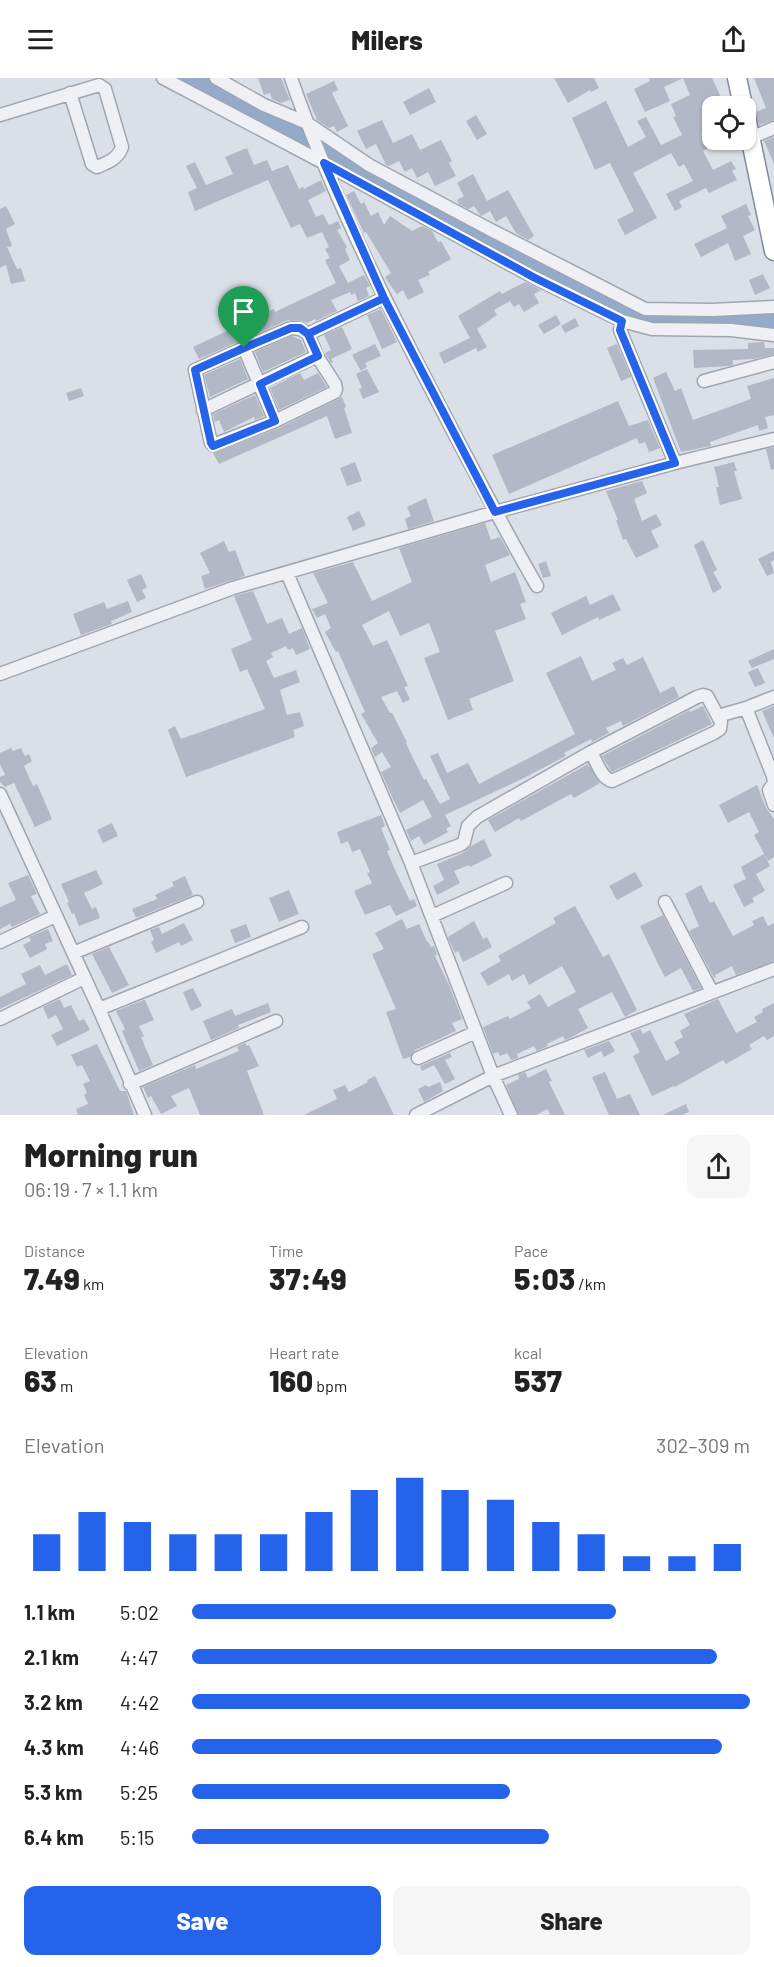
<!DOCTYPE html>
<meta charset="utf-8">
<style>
body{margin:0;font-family:Barlow,sans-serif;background:#f6f6f6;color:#222;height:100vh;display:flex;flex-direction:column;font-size:22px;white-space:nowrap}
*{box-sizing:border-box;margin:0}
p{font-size:20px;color:#767676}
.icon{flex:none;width:33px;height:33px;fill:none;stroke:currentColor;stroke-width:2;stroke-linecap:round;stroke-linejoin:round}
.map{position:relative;height:1037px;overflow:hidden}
.panel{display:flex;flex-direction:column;background:#fff;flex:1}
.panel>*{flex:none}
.tools{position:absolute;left:702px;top:18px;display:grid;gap:12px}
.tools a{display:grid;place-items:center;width:54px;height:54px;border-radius:12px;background:#fff;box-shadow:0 2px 4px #0004;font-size:30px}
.pin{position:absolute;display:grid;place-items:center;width:51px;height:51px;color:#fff;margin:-62px -26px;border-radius:50% 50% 50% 0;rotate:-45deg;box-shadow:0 0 6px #0007}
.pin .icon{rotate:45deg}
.round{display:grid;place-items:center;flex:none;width:63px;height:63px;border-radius:12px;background:#f6f6f6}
.headline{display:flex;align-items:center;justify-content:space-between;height:102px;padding:0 24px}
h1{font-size:33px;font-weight:800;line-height:45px}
.metrics{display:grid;grid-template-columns:repeat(3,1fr);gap:9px;height:102px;padding:6px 24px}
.metrics div{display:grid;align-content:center}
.metrics b{font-size:30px;font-weight:800}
.metrics small{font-size:16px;font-weight:400}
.metrics p{font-size:16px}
.chart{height:168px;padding:12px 24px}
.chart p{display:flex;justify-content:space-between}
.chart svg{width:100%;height:108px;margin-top:6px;stroke:#2563eb;stroke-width:6}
.button{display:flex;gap:12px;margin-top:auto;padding:12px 24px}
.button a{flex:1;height:69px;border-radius:12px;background:#2563eb;color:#fff;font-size:24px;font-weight:800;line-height:69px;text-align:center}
.button a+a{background:#f6f6f6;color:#222}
ul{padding:0 24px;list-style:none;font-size:20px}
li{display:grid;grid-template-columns:96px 72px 1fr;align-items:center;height:45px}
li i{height:15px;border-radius:8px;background:#2563eb}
header{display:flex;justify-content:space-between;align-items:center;height:78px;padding:0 24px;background:#fff;font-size:27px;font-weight:800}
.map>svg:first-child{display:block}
</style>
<header><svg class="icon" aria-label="menu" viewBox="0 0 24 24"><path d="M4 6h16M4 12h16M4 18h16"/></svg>Milers<svg class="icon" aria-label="share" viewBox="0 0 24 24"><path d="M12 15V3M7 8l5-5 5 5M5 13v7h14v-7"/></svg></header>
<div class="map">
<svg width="774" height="1037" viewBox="0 0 774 1037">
<rect width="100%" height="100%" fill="#dbdfe7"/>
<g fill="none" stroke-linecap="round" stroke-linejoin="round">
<path stroke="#93aacb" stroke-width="18" d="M 189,0 L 644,241 L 774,243"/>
</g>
<path fill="#b2b8c5" d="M 258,0 L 281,0 L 290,22 L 281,25 L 272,21 L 270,15 L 264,17 Z
M 554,0 L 594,0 L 599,10 L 591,14 L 590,12 L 568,25 Z
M 649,0 L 712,0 L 725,28 L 712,28 L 712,51 L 701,56 L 708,70 L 703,73 L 713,92 L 731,83 L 736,91 L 732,93 L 737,102 L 709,115 L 706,110 L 679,123 L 682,129 L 675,133 L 666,116 L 693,103 L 684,86 L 679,89 L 671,75 L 633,95 L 657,140 L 625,157 L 617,142 L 634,133 L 610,85 L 595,92 L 572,40 L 606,23 L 628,69 L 646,59 L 637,43 L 646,39 L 661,67 L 682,57 L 673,39 L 676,38 L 671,26 L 690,17 L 683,0 L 664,9 L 670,23 L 645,34 L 634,11 L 650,3 Z
M 754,0 L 774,0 L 774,42 L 759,47 L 756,34 L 766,30 Z
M 334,3 L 338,12 L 332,15 L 348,48 L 337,54 L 334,48 L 329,50 L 317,42 L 306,16 Z
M 429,10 L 436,24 L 410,37 L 403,24 Z
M 476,37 L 487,56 L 477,62 L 466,43 Z
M 382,42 L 393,65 L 412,56 L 420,72 L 441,62 L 452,83 L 449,85 L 456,98 L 435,108 L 428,94 L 417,100 L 412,90 L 405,94 L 399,83 L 389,88 L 386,87 L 376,66 L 366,71 L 357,53 Z
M 774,59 L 774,86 L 764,63 Z
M 247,70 L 254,87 L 267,82 L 272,93 L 288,87 L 299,111 L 303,109 L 304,111 L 321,102 L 326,113 L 308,122 L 316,139 L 323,136 L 329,147 L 338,143 L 341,150 L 337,152 L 347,169 L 345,171 L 350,182 L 339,188 L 348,205 L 364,197 L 370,208 L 366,210 L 369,218 L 358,223 L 355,215 L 351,217 L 350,214 L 331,222 L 337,233 L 316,243 L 315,241 L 307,245 L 301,243 L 288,242 L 199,281 L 193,269 L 274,231 L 275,234 L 336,205 L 325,182 L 330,180 L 325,171 L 329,169 L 322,154 L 307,160 L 300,146 L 291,150 L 268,102 L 195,133 L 188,114 L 197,110 L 186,88 L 195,84 L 206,107 L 233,96 L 225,79 Z
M 473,96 L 487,123 L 508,112 L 534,158 L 528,162 L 516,155 L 506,138 L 496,144 L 490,133 L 481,138 L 474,128 L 468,131 L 459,126 L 457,122 L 464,118 L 457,105 Z
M 354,113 L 361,126 L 364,124 L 371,138 L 378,134 L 384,147 L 390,138 L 412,153 L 422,148 L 432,153 L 438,164 L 441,163 L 451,181 L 428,194 L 430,197 L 418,202 L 424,214 L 408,222 L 403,212 L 397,216 L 390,207 L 385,199 L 391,195 L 366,154 L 364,155 L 346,117 Z
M 746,126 L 751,137 L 748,138 L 755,152 L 743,158 L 751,176 L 735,183 L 728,165 L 701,179 L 694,166 L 727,150 L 721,138 Z
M 6,128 L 15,146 L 6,151 L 12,168 L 7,169 L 17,191 L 21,190 L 25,203 L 11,206 L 6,187 L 0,190 L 0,131 Z
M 763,196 L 770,210 L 755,217 L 749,202 Z
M 525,204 L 541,212 L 534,216 L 539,225 L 524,234 L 519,226 L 514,229 L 510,223 L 494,232 L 497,237 L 477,251 L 487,269 L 478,274 L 476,270 L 444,286 L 439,275 L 470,260 L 458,238 L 500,213 L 502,216 Z
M 381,231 L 397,264 L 382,271 L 367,237 Z
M 556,237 L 561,246 L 544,256 L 538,247 Z
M 575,240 L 579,248 L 565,255 L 561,248 Z
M 342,249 L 352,271 L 331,281 L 333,284 L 331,285 L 325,275 L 331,272 L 324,257 Z
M 292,258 L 301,262 L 306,274 L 263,294 L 255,274 Z
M 764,264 L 765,270 L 774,270 L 774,276 L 754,281 L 733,282 L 733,287 L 729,288 L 694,290 L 693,272 L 748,271 L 748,265 Z
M 375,266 L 381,278 L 365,285 L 367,289 L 361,293 L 352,277 Z
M 617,266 L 631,299 L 621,303 L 607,270 Z
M 240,281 L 248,301 L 210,319 L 204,297 Z
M 367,291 L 379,314 L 363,321 L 359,311 L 362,310 L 356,296 Z
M 666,294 L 675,313 L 681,310 L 693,342 L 751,321 L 747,308 L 774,300 L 774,337 L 765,339 L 768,350 L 759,353 L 758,347 L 710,364 L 711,368 L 681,374 L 653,300 Z
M 300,295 L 304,302 L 318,295 L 327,309 L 279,332 L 270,310 Z
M 81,310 L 84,318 L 69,323 L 66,315 Z
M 255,317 L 264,338 L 255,342 L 254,339 L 224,354 L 219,342 L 215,344 L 213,336 Z
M 342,319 L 346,329 L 344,330 L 352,355 L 335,361 L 327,338 L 219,386 L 213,375 L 279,350 Z
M 618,323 L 629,348 L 648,342 L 660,370 L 649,374 L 645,364 L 639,366 L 637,360 L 509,416 L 492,377 Z
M 774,369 L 774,391 L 771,392 L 766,371 Z
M 355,384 L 362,403 L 347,408 L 340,390 Z
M 734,384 L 737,393 L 734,393 L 742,421 L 720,427 L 716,409 L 719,409 L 714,389 Z
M 642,403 L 647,415 L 634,421 L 642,443 L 656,436 L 662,447 L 651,453 L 659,469 L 636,480 L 626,461 L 623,462 L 616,442 L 618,442 L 606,413 Z
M 426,420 L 434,443 L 408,451 L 405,441 L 411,438 L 407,429 Z
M 359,433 L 366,447 L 353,453 L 347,439 Z
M 485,445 L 491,462 L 500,459 L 510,477 L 485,487 L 491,504 L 515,494 L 526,524 L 520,526 L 526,541 L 495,553 L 514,603 L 469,621 L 473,632 L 448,642 L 424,580 L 440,574 L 429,545 L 400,558 L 389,533 L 362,547 L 373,568 L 387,562 L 408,608 L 404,609 L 410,621 L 403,625 L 397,613 L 381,619 L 390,635 L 392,635 L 407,664 L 406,665 L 410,674 L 424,702 L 426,701 L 440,726 L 450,721 L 430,678 L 438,675 L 447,695 L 468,685 L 479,706 L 575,656 L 546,595 L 581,578 L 592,603 L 616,592 L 612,585 L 623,580 L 627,587 L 643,579 L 660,615 L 674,608 L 679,619 L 623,648 L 621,643 L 606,650 L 609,655 L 592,664 L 591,661 L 564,675 L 566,678 L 524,700 L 445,737 L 451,748 L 446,751 L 448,754 L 424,767 L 419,758 L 411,763 L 406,752 L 432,739 L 423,722 L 400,735 L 393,721 L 381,694 L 391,689 L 382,674 L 375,679 L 371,670 L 378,665 L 361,636 L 365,634 L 338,573 L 336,574 L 325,554 L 331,550 L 325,536 L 317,540 L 312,531 L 328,525 L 313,495 L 353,484 L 372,523 L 412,504 L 399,470 Z
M 703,462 L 717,492 L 713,494 L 722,510 L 713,515 L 694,467 Z
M 224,463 L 229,474 L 235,472 L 245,498 L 205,511 L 201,498 L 210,495 L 200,475 Z
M 774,473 L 774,482 L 771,484 L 774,495 L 767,498 L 758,481 Z
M 546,483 L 551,498 L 543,500 L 538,486 Z
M 141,496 L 147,509 L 142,512 L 146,520 L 137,524 L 127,502 Z
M 253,513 L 267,546 L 282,540 L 289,556 L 302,550 L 310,571 L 296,577 L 293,570 L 288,572 L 286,568 L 271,575 L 273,579 L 266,583 L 274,600 L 296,592 L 300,604 L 280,612 L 287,637 L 300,634 L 304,648 L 293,652 L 295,659 L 186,699 L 168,652 L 175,648 L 181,661 L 265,631 L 247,591 L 240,594 L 231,571 L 252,562 L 234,518 Z
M 613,516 L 621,532 L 599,542 L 598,539 L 562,557 L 551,535 L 586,518 L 590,527 Z
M 128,523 L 132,534 L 111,543 L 112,546 L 81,557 L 73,536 L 104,524 L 107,531 Z
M 774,571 L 774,581 L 752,590 L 748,583 Z
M 758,590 L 765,605 L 755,609 L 748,594 Z
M 703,628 L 712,646 L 612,694 L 609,690 L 602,678 L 690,632 L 690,634 Z
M 774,628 L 774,660 L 762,633 Z
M 11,670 L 13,673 L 21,670 L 25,678 L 29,676 L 32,683 L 24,688 L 33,708 L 37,706 L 52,741 L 35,749 L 14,705 L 5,709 L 0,704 L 0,699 L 5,697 L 0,686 L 0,675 Z
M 588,686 L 600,705 L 574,720 L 571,716 L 521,743 L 519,740 L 495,754 L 488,742 Z
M 757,707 L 766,730 L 774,741 L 774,779 L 768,783 L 754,757 L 759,754 L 749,734 L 728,745 L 719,727 Z
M 381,737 L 385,748 L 381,750 L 390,772 L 387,773 L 396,794 L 410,823 L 414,821 L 417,828 L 396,838 L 390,827 L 365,837 L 354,813 L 372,805 L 367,795 L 370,794 L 360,771 L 352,774 L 348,763 L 341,766 L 337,754 Z
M 112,745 L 118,758 L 103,765 L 97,752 Z
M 484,761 L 492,778 L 470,789 L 469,787 L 454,793 L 460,805 L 437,817 L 433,808 L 444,802 L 437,786 L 463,775 L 471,768 Z
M 764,776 L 770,788 L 756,796 L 765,813 L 752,820 L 754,824 L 744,829 L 733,807 L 746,801 L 741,789 Z
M 96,792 L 103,806 L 84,815 L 92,831 L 96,829 L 100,840 L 79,848 L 74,835 L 72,836 L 67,825 L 69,824 L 61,806 Z
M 635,794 L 643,808 L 617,822 L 609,808 Z
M 28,797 L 37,816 L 31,818 L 40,836 L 12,849 L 10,846 L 0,851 L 0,829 L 16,822 L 8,805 Z
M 185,798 L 193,817 L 136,840 L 132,831 L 157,821 L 155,817 L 174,808 L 172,804 Z
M 701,807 L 710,825 L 714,823 L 733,858 L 754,847 L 752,843 L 763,838 L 768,848 L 774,845 L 774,883 L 736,897 L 732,888 L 715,897 L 716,899 L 714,900 L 689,853 L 699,848 L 685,816 Z
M 289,812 L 299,836 L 279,844 L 269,820 Z
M 575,828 L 603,879 L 609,876 L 637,932 L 625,939 L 612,914 L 578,931 L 588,950 L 570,960 L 565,962 L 563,958 L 547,966 L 548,968 L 537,973 L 534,968 L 517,976 L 518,980 L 511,982 L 507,975 L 500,978 L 498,974 L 493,976 L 483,949 L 508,938 L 510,941 L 531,930 L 527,924 L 540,916 L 548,929 L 576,914 L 562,888 L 529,907 L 524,896 L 512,903 L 509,896 L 488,908 L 480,895 L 501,883 L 498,878 L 556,845 L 553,840 Z
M 663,837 L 701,910 L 693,913 L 681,890 L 665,899 L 660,890 L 640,848 Z
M 402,841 L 407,851 L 419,846 L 427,864 L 428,863 L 431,869 L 434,868 L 437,876 L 435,878 L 449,907 L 462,941 L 452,945 L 456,953 L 415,972 L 410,979 L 403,981 L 386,934 L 396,931 L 372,876 L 384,871 L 375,855 Z
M 474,843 L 483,861 L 487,859 L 492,869 L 463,884 L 458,873 L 455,875 L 448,859 Z
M 184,845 L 193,862 L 181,868 L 179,864 L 156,875 L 151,864 L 154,862 L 150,852 L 159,849 L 162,856 Z
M 246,846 L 251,859 L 235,865 L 230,852 Z
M 48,851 L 53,863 L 45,866 L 47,871 L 30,880 L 23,867 L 31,863 L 29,859 Z
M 109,869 L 129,907 L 112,915 L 92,876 Z
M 67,886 L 72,897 L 0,931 L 0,919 L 26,906 L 21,896 L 40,887 L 45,897 Z
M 193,910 L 202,928 L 191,933 L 183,914 Z
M 60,921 L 64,930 L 71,927 L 79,943 L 84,941 L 90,952 L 57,968 L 51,957 L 63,951 L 56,937 L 48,941 L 43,929 Z
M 718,921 L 736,955 L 757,944 L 754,939 L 763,934 L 762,931 L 774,925 L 774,958 L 767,962 L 764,958 L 749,967 L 752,971 L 726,986 L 723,982 L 675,1009 L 674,1008 L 652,1018 L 633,978 L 640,974 L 630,955 L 640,951 L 643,956 L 650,952 L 666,983 L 680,975 L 674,964 L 683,959 L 680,953 L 690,947 L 684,936 Z
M 144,922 L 145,922 L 154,942 L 139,948 L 144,958 L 141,959 L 153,987 L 139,993 L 122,953 L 125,951 L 116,933 Z
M 268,925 L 271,934 L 238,947 L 239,950 L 211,962 L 203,943 L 232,931 L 235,938 Z
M 609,963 L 615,973 L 604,979 L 601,973 L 588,980 L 584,972 Z
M 245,965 L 247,968 L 249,967 L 259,988 L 247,993 L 264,1037 L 200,1037 L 189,1010 L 171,1018 L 177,1028 L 161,1036 L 151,1018 L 148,1020 L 143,1009 L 195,987 L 196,991 L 239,973 L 237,969 Z
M 97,966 L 120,1013 L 126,1013 L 134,1037 L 78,1037 L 76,1031 L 88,1026 L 84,1017 L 87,1015 L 83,1006 L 90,1003 L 82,987 L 77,989 L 71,977 Z
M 450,975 L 452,979 L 445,982 L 455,1001 L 445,1006 L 434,987 L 422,993 L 420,988 Z
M 546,991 L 552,1003 L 549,1004 L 565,1037 L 550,1037 L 548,1031 L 536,1037 L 519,1037 L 506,1007 L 519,1001 L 518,997 L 525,994 L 528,1000 Z
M 605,994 L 617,1021 L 630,1016 L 640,1037 L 609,1037 L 592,999 Z
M 375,998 L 394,1037 L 304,1037 L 337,1021 L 333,1012 L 345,1007 L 349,1014 L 368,1004 L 367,1002 Z
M 440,1004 L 443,1013 L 424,1024 L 418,1011 L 426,1007 L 428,1009 Z
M 686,1026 L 689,1034 L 682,1037 L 663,1037 Z"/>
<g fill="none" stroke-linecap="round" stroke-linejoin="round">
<g stroke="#a0a6b1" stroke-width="15">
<path id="minor" d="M 163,0 L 324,85 L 535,200 L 622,243 L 652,251 L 731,252 L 774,257
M 216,0 L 264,27 L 307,45 L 369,87 L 489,151 L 645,231 L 712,232 L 774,229
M 291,0 C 328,107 379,211 431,311 C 466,378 500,444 537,508
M 0,37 L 99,7 L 105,11 L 122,69 C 118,81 107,85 97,89 L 92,86 L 70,15
M 750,60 L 774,50
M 622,243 L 620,252 L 675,385
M 244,270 L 195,292 L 211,365 L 213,367 L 275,343 L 244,270 L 291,250 L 300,251 L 308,256 L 384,220
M 704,303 L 774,284
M 203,332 L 317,278 L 308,256
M 275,343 L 335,314 L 336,311 L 335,306 L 317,278
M 287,495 L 411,785 L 493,998 L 511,1037
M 0,596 L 233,510 L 495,434 L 675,385 L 774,361
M 746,630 L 774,619
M 718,638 L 746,630 L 773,698 L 774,705 L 769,712 L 774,727
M 0,716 L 99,931 L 145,1037
M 411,785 L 460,767 L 464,764 L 468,748 L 477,739 L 591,674 L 697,619 L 703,617 L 707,618 L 721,644 L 720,651 L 714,655 L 612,703 C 601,700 597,684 591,674
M 665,824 L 712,914
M 432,838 L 506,805
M 0,864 L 55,838
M 73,875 L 197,824
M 99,931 L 302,849
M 0,941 L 84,900
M 418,980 L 476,954
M 130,1006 L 276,943
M 416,1037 L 493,998 L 774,891"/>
</g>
<g stroke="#828b9f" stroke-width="21">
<path id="highway" d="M 737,0 L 743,28
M 746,39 L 774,173"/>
</g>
<use href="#minor" stroke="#eef0f5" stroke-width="12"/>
<use href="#highway" stroke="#fff" stroke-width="18"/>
</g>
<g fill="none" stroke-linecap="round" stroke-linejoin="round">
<g stroke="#fff" stroke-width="12">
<path id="route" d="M 244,270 L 195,292 L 211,365 L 213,368 L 275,343 L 260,306 L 318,278 L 308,256 L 384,220 L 495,434 L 675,385 L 620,252 L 622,243 L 535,200 L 324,85 L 384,220 L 308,256 L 300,250 L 291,250 L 244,270"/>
</g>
<use href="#route" stroke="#2563eb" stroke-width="8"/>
</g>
</svg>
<div class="tools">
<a><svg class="icon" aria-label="locate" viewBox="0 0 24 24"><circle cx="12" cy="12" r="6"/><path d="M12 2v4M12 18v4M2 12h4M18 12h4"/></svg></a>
</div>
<div class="pin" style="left:244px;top:270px;background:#1e9e55"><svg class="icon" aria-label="arrive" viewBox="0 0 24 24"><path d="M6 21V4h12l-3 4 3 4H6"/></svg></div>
</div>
<section class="panel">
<div class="headline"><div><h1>Morning run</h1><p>06:19 · 7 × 1.1 km</p></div><a class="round"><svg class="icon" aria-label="share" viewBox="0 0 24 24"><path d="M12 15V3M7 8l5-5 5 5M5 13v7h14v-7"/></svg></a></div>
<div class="metrics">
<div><p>Distance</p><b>7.49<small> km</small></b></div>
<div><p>Time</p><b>37:49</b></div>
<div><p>Pace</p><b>5:03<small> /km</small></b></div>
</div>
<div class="metrics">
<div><p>Elevation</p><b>63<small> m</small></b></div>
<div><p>Heart rate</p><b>160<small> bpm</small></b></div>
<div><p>kcal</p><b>537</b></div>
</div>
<div class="chart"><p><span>Elevation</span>302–309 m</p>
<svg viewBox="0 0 160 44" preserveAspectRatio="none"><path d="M5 44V29M15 44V20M25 44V24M35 44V29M45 44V29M55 44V29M65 44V20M75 44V11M85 44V6M95 44V11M105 44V15M115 44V24M125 44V29M135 44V38M145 44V38M155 44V33"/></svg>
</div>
<ul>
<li><b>1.1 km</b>5:02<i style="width:76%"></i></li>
<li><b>2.1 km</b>4:47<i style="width:94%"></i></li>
<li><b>3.2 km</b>4:42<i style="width:100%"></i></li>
<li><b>4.3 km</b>4:46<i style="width:95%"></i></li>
<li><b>5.3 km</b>5:25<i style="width:57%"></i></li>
<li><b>6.4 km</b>5:15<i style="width:64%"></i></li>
</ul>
<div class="button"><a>Save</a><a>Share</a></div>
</section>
